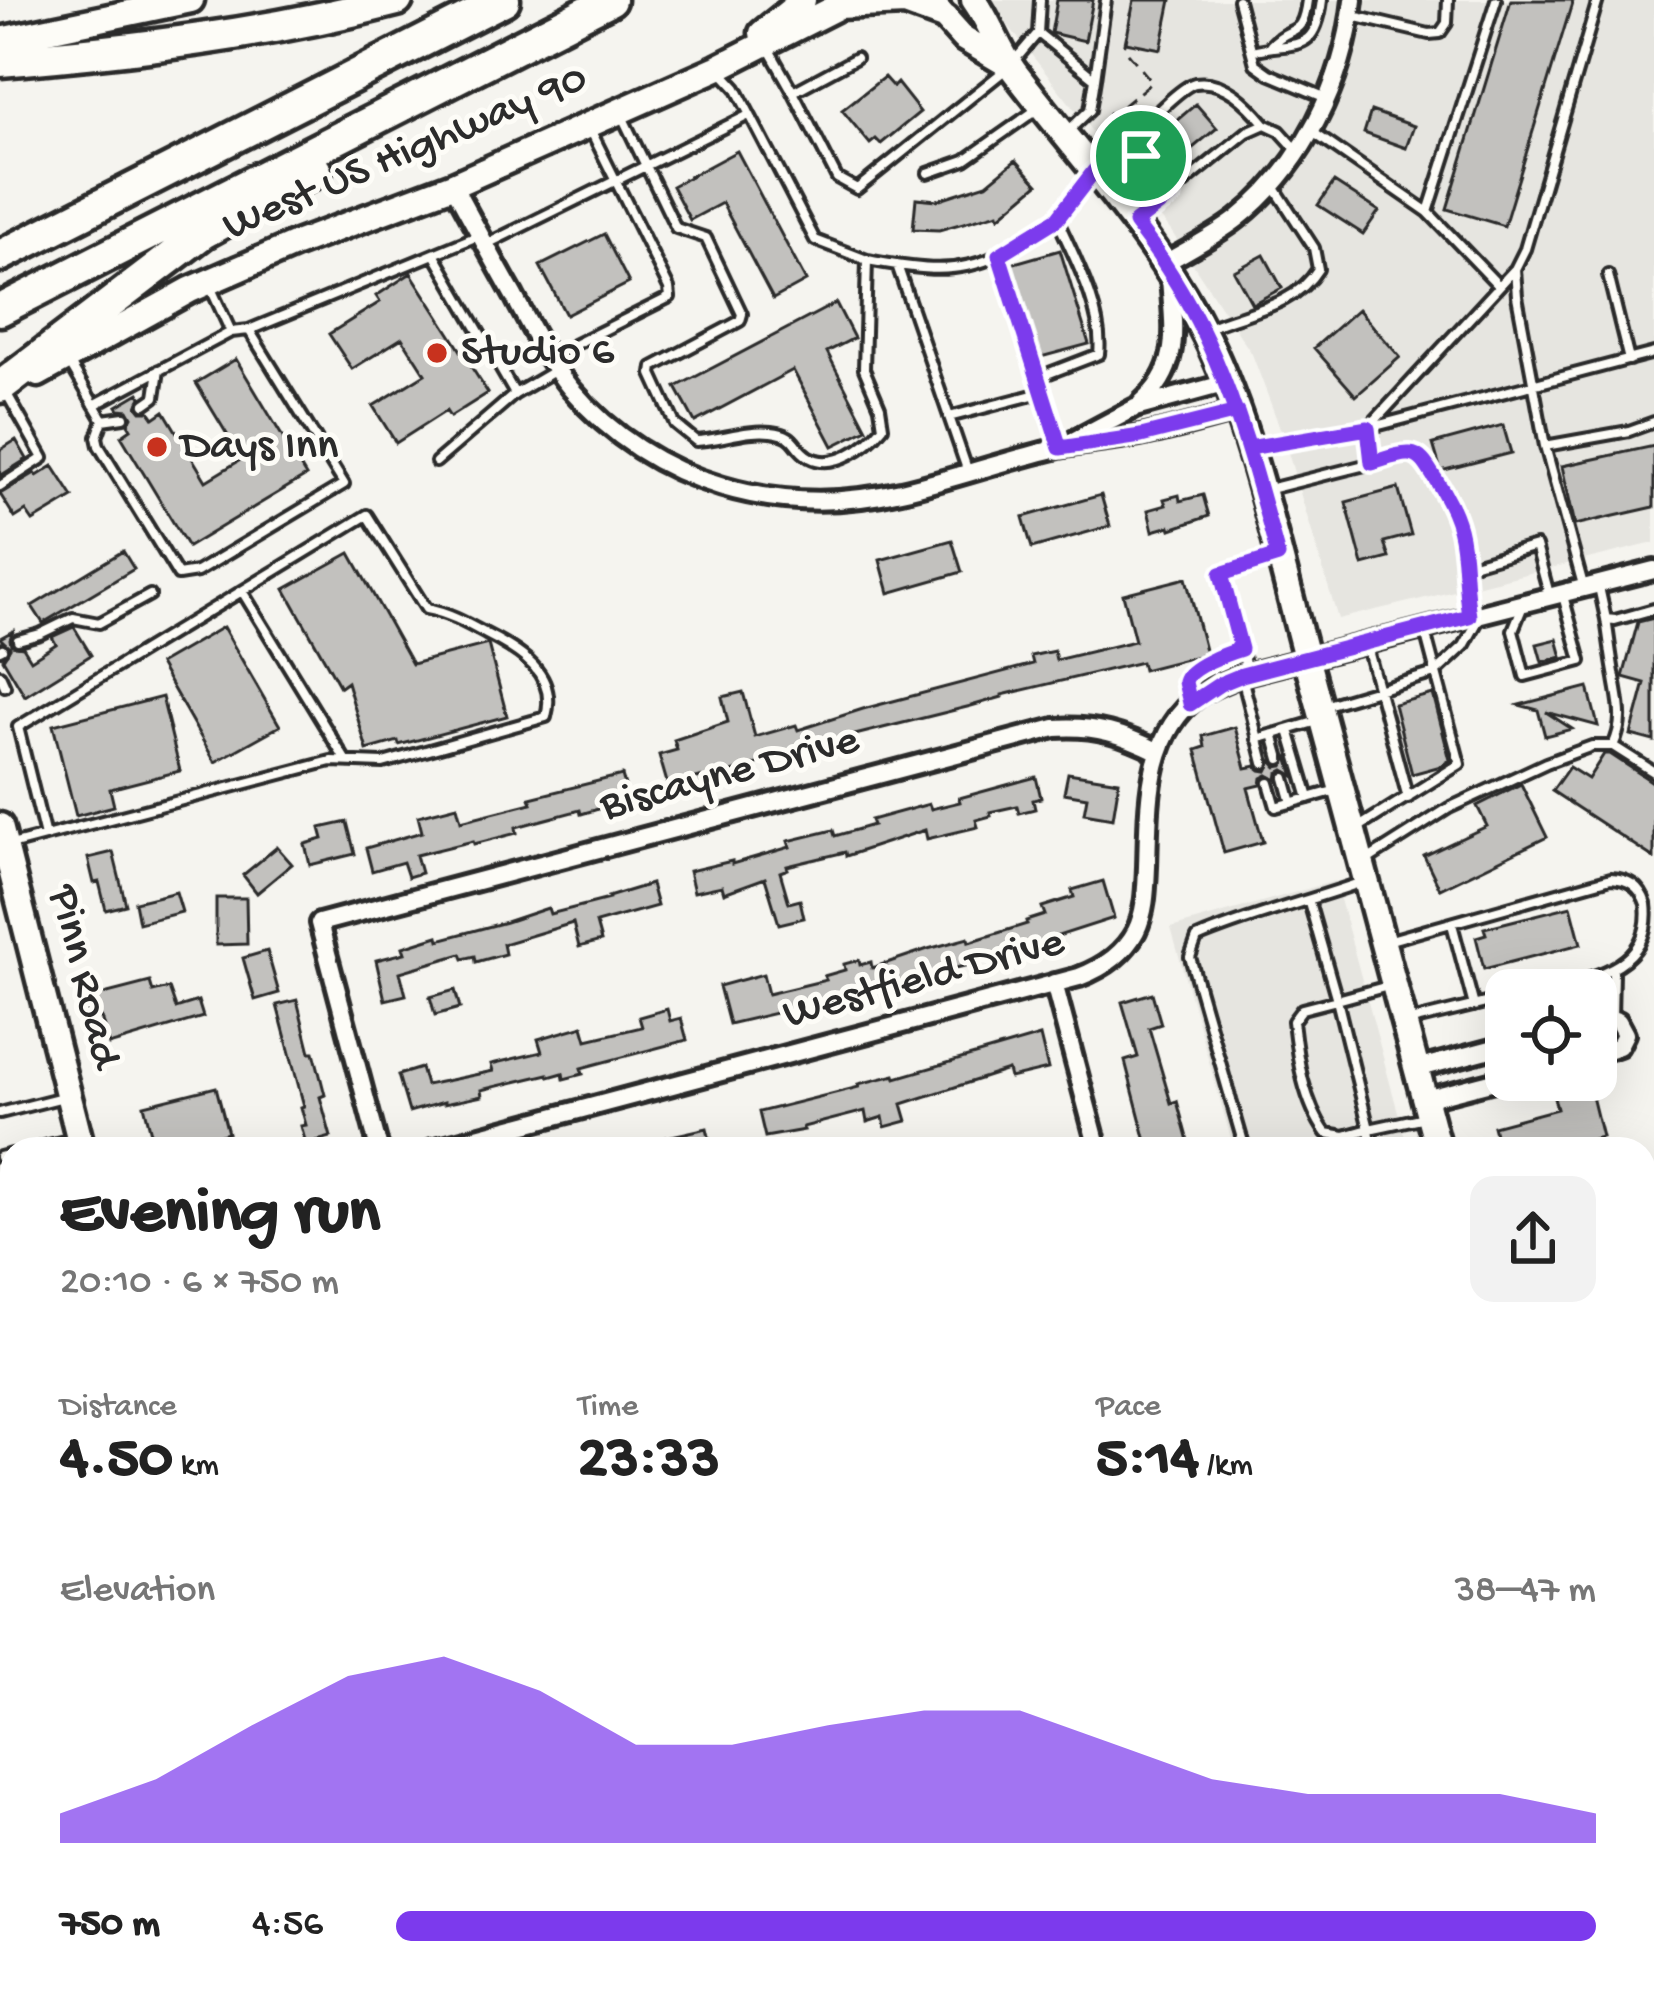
<!DOCTYPE html>
<meta charset="utf-8">
<style>
body{margin:0;font-family:"Gochi Hand",sans-serif;background:#f2f2f2;color:#222;height:100vh;display:flex;flex-direction:column;font-size:45px;white-space:nowrap}
*{box-sizing:border-box;margin:0}
p{font-size:39px;color:#767676}
.icon{flex:none;width:66px;height:66px;fill:none;stroke:currentColor;stroke-width:2;stroke-linecap:round;stroke-linejoin:round}
.map{position:relative;flex:1;overflow:hidden}
.details{position:absolute;left:0px;top:1137px;width:1656px;height:861px;display:flex;flex-direction:column;background:#fff;border-radius:36px 36px 0 0;box-shadow:0 12px 48px #0002}
.details>*{flex:none}
.fabs{position:absolute;left:1485px;top:969px;display:grid;gap:24px}
.fabs a{display:grid;place-items:center;width:132px;height:132px;border-radius:24px;background:#fff;box-shadow:0 12px 48px #0002;font-size:60px}
.pin{position:absolute;display:grid;place-items:center;width:102px;height:102px;color:#fff;margin:-51px;border:6px solid #fff;border-radius:50%;box-shadow:0 3px 12px #0007}
.round{display:grid;place-items:center;flex:none;width:126px;height:126px;border-radius:24px;background:#f2f2f2}
.headline{display:flex;align-items:center;justify-content:space-between;height:204px;padding:0 60px}
h1{font-size:66px;font-weight:700;line-height:90px}
.metrics{display:grid;grid-template-columns:repeat(3,1fr);gap:18px;height:204px;padding:12px 60px}
.metrics div{display:grid;align-content:center}
.metrics b{font-size:60px;font-weight:700}
.metrics small{font-size:33px;font-weight:400}
.metrics p{font-size:33px}
.chart{height:336px;padding:24px 60px}
.chart p{display:flex;justify-content:space-between}
.chart svg{width:100%;height:216px;margin-top:12px;fill:#7c3aed;opacity:.7}
ul{padding:0 60px;list-style:none;font-size:39px}
li{display:grid;grid-template-columns:192px 144px 1fr;align-items:center;height:90px}
li i{height:30px;border-radius:15px;background:#7c3aed}
.map>svg:first-child{display:block}
</style>
<div class="map">
<svg width="1654" height="1996" viewBox="0 0 1654 1996">
<rect width="100%" height="100%" fill="#f5f4ef"/>
<filter id="ink" filterUnits="userSpaceOnUse"><feTurbulence type="fractalNoise" baseFrequency=".00833" numOctaves="2"/><feDisplacementMap in="SourceGraphic" scale="24" xChannelSelector="R" yChannelSelector="G"/><feConvolveMatrix kernelMatrix="1 2 1 2 8 2 1 2 1" color-interpolation-filters="sRGB"/></filter>
<g filter="url(#ink)">
<path fill="#e6e5e0" d="M 988,0 L 1654,0 L 1654,543 L 1338,619 L 1283,436 L 1252,354 L 1171,231 Z
M 1335,881 L 1408,1149 L 1234,1149 L 1171,928 Z"/>
<path fill="#c2c1be" stroke="#2b2b2b" stroke-width="3" d="M 1057,0 L 1093,0 L 1085,41 L 1051,33 Z
M 1134,0 L 1171,0 L 1161,49 L 1126,42 Z
M 1511,0 L 1573,0 L 1504,226 L 1447,209 Z
M 884,77 L 893,87 L 897,83 L 920,112 L 881,144 L 876,139 L 870,144 L 842,110 Z
M 1196,104 L 1217,128 L 1164,172 L 1144,148 Z
M 1371,111 L 1414,126 L 1406,148 L 1364,133 Z
M 737,151 L 806,281 L 773,299 L 722,203 L 690,220 L 672,186 Z
M 1016,160 L 1038,184 L 999,217 L 998,213 L 939,230 L 913,229 L 916,198 L 937,200 L 987,184 Z
M 1334,182 L 1379,211 L 1363,234 L 1318,205 Z
M 604,234 L 629,283 L 566,315 L 540,266 Z
M 1060,250 L 1089,344 L 1041,357 L 1011,264 Z
M 1264,255 L 1282,288 L 1252,304 L 1234,271 Z
M 411,273 L 488,393 L 450,417 L 446,411 L 396,443 L 373,406 L 425,374 L 402,338 L 352,369 L 329,334 L 380,302 L 376,296 Z
M 836,303 L 854,338 L 827,352 L 867,429 L 833,446 L 793,370 L 695,422 L 676,387 Z
M 1358,309 L 1400,357 L 1356,396 L 1314,348 Z
M 236,359 L 306,476 L 188,547 L 121,436 L 131,429 L 128,424 L 132,417 L 128,410 L 119,409 L 117,406 L 139,393 L 141,397 L 137,406 L 141,411 L 149,411 L 154,418 L 164,411 L 206,481 L 242,459 L 196,383 Z
M 1503,425 L 1511,453 L 1441,471 L 1433,444 Z
M 16,440 L 27,459 L 0,476 L 0,450 Z
M 1654,446 L 1654,507 L 1575,525 L 1562,466 Z
M 53,466 L 73,497 L 33,521 L 26,511 L 15,518 L 0,494 L 35,473 L 37,476 Z
M 1398,488 L 1411,535 L 1384,542 L 1389,558 L 1363,565 L 1346,502 Z
M 1101,495 L 1110,526 L 1032,548 L 1023,517 Z
M 1179,495 L 1180,501 L 1203,495 L 1209,516 L 1171,529 L 1170,526 L 1153,531 L 1148,510 L 1166,505 L 1164,499 Z
M 952,540 L 962,572 L 889,593 L 880,560 Z
M 123,551 L 134,569 L 43,623 L 32,606 Z
M 350,553 L 412,664 L 488,644 L 507,716 L 399,745 L 398,741 L 367,750 L 347,682 L 340,687 L 285,589 Z
M 1186,578 L 1206,654 L 1143,670 L 1141,662 L 1002,695 L 1002,697 L 971,706 L 819,744 L 701,782 L 700,777 L 668,786 L 659,755 L 677,750 L 674,740 L 728,722 L 722,697 L 743,692 L 755,737 L 796,725 L 798,730 L 863,709 L 1033,664 L 1031,656 L 1054,651 L 1056,660 L 1135,641 L 1123,594 Z
M 1654,618 L 1654,741 L 1631,735 L 1645,683 L 1623,677 L 1638,622 Z
M 74,627 L 91,655 L 25,696 L 3,659 L 10,648 L 0,638 L 13,631 L 10,639 L 11,645 L 23,647 L 31,660 L 56,644 L 52,637 Z
M 223,627 L 280,726 L 215,762 L 159,664 Z
M 1557,639 L 1562,657 L 1542,662 L 1537,644 Z
M 1588,687 L 1598,726 L 1546,712 L 1572,729 L 1545,736 L 1538,710 L 1519,705 Z
M 1433,694 L 1450,760 L 1441,766 L 1412,774 L 1394,704 Z
M 162,697 L 180,771 L 110,789 L 114,806 L 76,816 L 53,725 Z
M 1235,727 L 1246,768 L 1256,766 L 1261,770 L 1267,771 L 1272,761 L 1277,767 L 1283,766 L 1288,757 L 1294,776 L 1284,770 L 1278,773 L 1277,780 L 1268,775 L 1262,778 L 1261,785 L 1248,788 L 1263,842 L 1224,853 L 1196,750 L 1205,747 L 1203,736 Z
M 1604,754 L 1610,754 L 1654,783 L 1654,858 L 1552,791 L 1569,767 L 1588,779 Z
M 1068,773 L 1119,781 L 1113,818 L 1084,813 L 1087,797 L 1064,793 Z
M 622,775 L 629,800 L 581,814 L 580,810 L 516,827 L 517,833 L 474,844 L 473,841 L 416,855 L 421,873 L 408,877 L 403,862 L 372,871 L 366,848 L 422,832 L 418,816 L 457,806 L 461,821 L 532,803 L 530,798 Z
M 1036,777 L 1041,798 L 1033,800 L 1035,809 L 1019,813 L 1017,806 L 990,812 L 991,816 L 976,820 L 978,827 L 927,839 L 925,830 L 846,856 L 845,852 L 787,866 L 788,869 L 780,872 L 789,903 L 800,900 L 804,918 L 779,924 L 765,878 L 724,893 L 722,886 L 694,892 L 689,871 L 732,861 L 732,864 L 790,847 L 788,841 L 833,830 L 835,836 L 873,825 L 871,820 L 929,804 L 931,809 L 960,802 L 959,798 Z
M 1521,784 L 1547,837 L 1440,889 L 1424,856 L 1487,826 L 1477,806 Z
M 347,822 L 355,854 L 310,865 L 305,844 L 323,839 L 320,828 Z
M 277,847 L 292,864 L 257,893 L 243,875 Z
M 113,852 L 126,905 L 106,910 L 99,882 L 94,883 L 88,858 Z
M 1103,881 L 1114,918 L 968,965 L 948,970 L 948,968 L 863,993 L 865,999 L 842,1006 L 840,998 L 729,1024 L 719,986 L 763,974 L 768,994 L 826,980 L 824,976 L 845,970 L 844,964 L 859,960 L 860,965 L 871,962 L 872,968 L 928,949 L 968,938 L 969,942 L 1027,924 L 1026,921 L 1045,915 L 1042,907 L 1074,897 L 1072,890 Z
M 651,884 L 657,906 L 596,923 L 601,941 L 579,947 L 573,923 L 503,944 L 505,954 L 476,962 L 475,956 L 463,959 L 461,954 L 400,972 L 406,995 L 385,1000 L 376,960 L 405,953 L 403,947 L 438,936 L 439,940 L 506,922 L 548,908 L 550,914 L 609,899 L 608,897 Z
M 176,892 L 182,912 L 139,923 L 135,902 Z
M 216,898 L 246,898 L 247,944 L 216,945 Z
M 1571,906 L 1581,944 L 1484,969 L 1476,937 L 1486,934 L 1484,928 Z
M 267,951 L 279,993 L 255,1000 L 243,958 Z
M 150,982 L 153,992 L 169,988 L 176,1008 L 198,1001 L 203,1017 L 109,1045 L 101,1017 L 89,1020 L 84,999 Z
M 455,990 L 460,1008 L 435,1015 L 430,997 Z
M 1152,993 L 1161,1024 L 1149,1028 L 1171,1103 L 1177,1101 L 1190,1149 L 1148,1149 L 1125,1061 L 1138,1057 L 1122,1002 Z
M 297,1000 L 310,1052 L 314,1052 L 325,1095 L 320,1097 L 331,1137 L 306,1144 L 301,1126 L 306,1125 L 301,1107 L 304,1106 L 277,1005 Z
M 667,1009 L 670,1021 L 681,1018 L 687,1040 L 581,1068 L 583,1074 L 564,1079 L 563,1073 L 549,1077 L 548,1074 L 481,1090 L 482,1096 L 444,1104 L 444,1102 L 409,1112 L 398,1075 L 421,1068 L 426,1085 L 493,1071 L 491,1064 L 542,1052 L 538,1039 L 583,1026 L 587,1040 L 642,1027 L 639,1017 Z
M 1040,1036 L 1048,1069 L 1010,1078 L 1008,1070 L 902,1104 L 907,1121 L 885,1127 L 883,1117 L 867,1122 L 865,1111 L 803,1127 L 804,1130 L 765,1137 L 759,1112 L 859,1087 L 858,1084 L 895,1075 L 896,1078 Z
M 1576,1080 L 1588,1080 L 1602,1137 L 1553,1149 L 1499,1149 L 1493,1126 L 1557,1109 L 1551,1086 Z
M 216,1087 L 228,1133 L 211,1138 L 214,1149 L 155,1149 L 144,1105 Z
M 707,1128 L 712,1149 L 641,1149 L 641,1143 Z"/>
<g fill="none" stroke-linecap="round" stroke-linejoin="round">
<g stroke="#2b2b2b" stroke-width="16">
<path id="lane" d="M 1238,0 L 1255,64 L 1269,74 L 1324,97
M 1496,0 L 1428,212 L 1499,286
M 1353,16 L 1429,34 L 1440,33 L 1447,23 L 1448,0
M 1038,33 L 1095,79 L 1106,0
M 1271,45 C 1292,23 1302,40 1307,0
M 767,46 L 793,92
M 1252,51 C 1294,40 1315,57 1322,0
M 856,58 L 793,92 L 837,178 L 857,189 L 1010,66 L 1038,33 L 1040,0
M 621,114 L 676,228 L 706,238 L 742,314 L 740,321 L 653,367 L 652,374 L 675,424 L 696,441 C 720,440 747,429 771,432 C 799,435 791,446 809,457 C 834,471 868,446 883,427 L 880,407 L 864,369 L 867,260 L 815,240 L 736,88 L 723,74
M 1311,131 L 1428,212
M 1066,133 L 1090,110 L 1095,79
M 1127,141 L 1172,195
M 928,173 L 965,160 L 1036,110
M 1057,219 C 1068,204 1079,189 1091,175 C 1099,166 1111,160 1119,151 C 1133,137 1178,87 1195,83 C 1224,78 1249,105 1265,124
M 1136,222 L 1247,132 L 1265,124 L 1280,131 L 1298,151
M 487,244 L 749,115
M 434,254 L 515,394
M 999,255 L 1039,377
M 867,260 C 913,268 954,277 999,255 C 1019,245 1037,230 1057,219 C 1074,257 1104,312 1099,354 L 1039,377 L 1059,447
M 897,265 L 968,472
M 1608,275 L 1629,360
M 209,284 L 231,332 L 249,330 L 480,235
M 1208,328 C 1246,311 1294,308 1318,269 L 1314,248 L 1273,185
M 550,357 L 670,297 L 669,288 L 590,129
M 69,362 L 103,420 L 97,437 L 99,446 L 178,575 L 197,572 L 344,484 L 249,330
M 145,404 L 155,397 L 159,370
M 94,405 L 231,332
M 949,417 L 1044,392
M 103,420 L 124,417
M 1545,446 L 1517,296 L 1515,269 L 1525,249 L 1598,0
M 1256,447 L 1368,428 L 1654,353
M 436,462 L 515,394 L 556,370
M 1373,463 C 1383,460 1398,453 1410,454 C 1423,455 1429,470 1436,480 C 1471,535 1461,557 1469,616
M 0,486 L 43,458 L 7,394
M 1269,489 L 1373,463 L 1368,428 L 1514,270
M 1466,566 L 1536,546 L 1549,594
M 1583,585 L 1545,446 L 1629,431 L 1654,422
M 1599,587 L 1606,619 L 1615,620 L 1654,609
M 242,591 L 346,761
M 1522,608 L 1513,630 L 1525,676 L 1581,661 L 1562,592
M 1606,619 C 1609,638 1611,658 1615,678 C 1619,703 1625,721 1613,746
M 18,640 L 40,634 L 73,618 L 99,623 L 150,595
M 1366,643 L 1408,798
M 0,650 L 2,649
M 1247,671 L 1221,574 L 1277,557
M 0,675 L 5,686
M 1242,677 L 1264,763
M 1190,702 C 1189,700 1185,683 1185,681 C 1189,667 1229,653 1241,649
M 1327,705 L 1435,673 L 1464,646 L 1479,619
M 1289,730 L 1309,798
M 1273,734 L 1280,759
M 1257,739 L 1321,720
M 1285,778 L 1292,803
M 1269,783 L 1276,807 L 1337,790
M 1359,827 L 1460,764 L 1424,628
M 7,846 L 45,836 L 331,761 L 383,763 L 546,717 C 558,674 520,651 486,634 C 466,623 448,613 426,609 L 367,515 L 18,727 L 45,836
M 1367,860 L 1449,808 L 1546,763 L 1592,746 L 1613,746 L 1654,772
M 1309,902 L 1337,1000 L 1302,1009 L 1293,1021 C 1297,1058 1304,1103 1326,1133 L 1344,1136 L 1369,1129 L 1337,1000 L 1392,985
M 1452,924 L 1474,1006
M 1387,941 L 1611,878 C 1629,879 1640,886 1646,904 C 1654,971 1584,979 1539,990
M 1612,1017 L 1613,972
M 1411,1021 L 1506,998
M 0,1113 L 67,1096
M 33,1149 L 72,1139
M 1245,1149 L 1190,957 L 1197,938 C 1251,915 1309,901 1365,881
M 1372,1149 L 1369,1129 L 1425,1117
M 0,1157 L 12,1154
M 1644,1480 L 1654,1512
M 1644,1583 L 1654,1580
M 1644,1652 L 1654,1649
M 1644,1736 L 1654,1733
M 1644,1786 L 1654,1784"/>
</g>
<g stroke="#2b2b2b" stroke-width="26">
<path id="street" d="M 453,185 C 473,222 493,259 514,296 C 531,328 548,361 571,389 C 653,485 780,519 901,491 C 954,479 1006,460 1059,448 C 1085,443 1113,441 1140,436 C 1172,430 1205,420 1237,412
M 1165,263 C 1189,249 1215,236 1237,219 C 1303,167 1344,83 1353,0
M 1141,403 C 1183,367 1173,327 1170,277
M 1071,442 L 1135,408 L 1227,383
M 1054,983 L 1098,1149
M 1596,1021 L 1612,1019 L 1618,1021 L 1625,1034 L 1619,1046 L 1596,1054
M 1416,1069 L 1506,1045
M 1425,1099 L 1506,1078
M 379,1149 L 319,923 L 1055,728 C 1094,725 1124,734 1159,752
M 432,1149 L 1079,977 C 1103,968 1124,954 1136,931 C 1146,911 1146,888 1147,867 C 1149,807 1145,734 1200,695 C 1213,686 1228,681 1242,675 L 1654,570
M 0,1315 L 12,1311
M 1644,1325 L 1654,1319
M 1644,1622 L 1654,1620
M 1644,1880 L 1654,1877
M 608,1986 L 610,1996
M 1121,1996 L 1127,1986"/>
</g>
<g stroke="#2b2b2b" stroke-width="33">
<path id="secondary" d="M 974,0 C 990,22 998,49 1014,71 C 1080,158 1157,237 1206,336 C 1253,431 1278,553 1306,657 C 1350,821 1395,985 1438,1149
M 839,6 L 905,3 L 946,18
M 937,9 L 963,38 L 1010,66
M 762,33 L 803,0
M 0,40 L 191,0
M 38,374 L 190,290 L 296,244 L 453,185 L 717,68 L 851,0
M 0,826 L 82,1149
M 1644,1930 L 1654,1968
M 300,1986 L 302,1996"/>
</g>
<g stroke="#2b2b2b" stroke-width="39">
<path id="highway" d="M 0,61 C 134,50 267,34 397,0
M 0,256 L 504,0
M 0,310 L 610,0
M 0,387 L 203,233 L 316,171"/>
</g>
<path stroke="#2b2b2b" stroke-width="3" stroke-dasharray="12 9" stroke-linecap="butt" d="M 1108,112 L 1111,116 L 1114,113 L 1152,82 L 1124,48 L 1134,0"/>
<use href="#lane" stroke="#fdfcf7" stroke-width="8"/>
<use href="#street" stroke="#fdfcf7" stroke-width="16"/>
<use href="#secondary" stroke="#fdfcf7" stroke-width="24"/>
<use href="#highway" stroke="#fdfcf7" stroke-width="30"/>
</g>
</g>
<g fill="none" stroke-linecap="round" stroke-linejoin="round" filter="url(#ink)">
<g stroke="#fff" stroke-width="24">
<path id="route" d="M 1141,156 L 1172,195 L 1135,223 C 1217,327 1244,431 1278,556 L 1221,574 L 1241,649 C 1228,653 1188,667 1185,682 C 1185,683 1190,702 1190,704 L 1220,684 L 1242,675 L 1469,616 C 1460,557 1472,535 1436,480 C 1429,470 1423,455 1410,454 C 1398,453 1383,460 1372,463 L 1368,428 L 1249,448 L 1237,412 L 1141,436 L 1060,448 L 999,255 L 1057,219 L 1094,171 L 1118,153 L 1127,141 L 1141,156"/>
</g>
<use href="#route" stroke="#7c3aed" stroke-width="15"/>
</g>
<g fill="#c8321e" stroke="#fdfcf7" stroke-width="4.5">
<circle cx="437" cy="353" r="12"/>
<circle cx="157" cy="447" r="12"/>
</g>
<g text-anchor="middle" dominant-baseline="central" stroke-width="10" stroke-linejoin="round" paint-order="stroke">
<g font-size="45" fill="#2b2b2b" stroke="#fdfcf7">
<text transform="translate(406 154) rotate(-23)">West US Highway 90</text>
<text transform="translate(730 775) rotate(-15)">Biscayne Drive</text>
<text transform="translate(82 977) rotate(76)">Pinn Road</text>
<text transform="translate(924 980) rotate(-15)">Westfield Drive</text>
</g>
<g font-size="45" fill="#2b2b2b" stroke="#fdfcf7" text-anchor="start">
<text x="461" y="353">Studio 6</text>
<text x="181" y="447">Days Inn</text>
</g>
</g>
</svg>
<div class="fabs">
<a><svg class="icon" aria-label="locate" viewBox="0 0 24 24"><circle cx="12" cy="12" r="6"/><path d="M12 2v4M12 18v4M2 12h4M18 12h4"/></svg></a>
</div>
<div class="pin" style="left:1141px;top:156px;background:#1e9e55"><svg class="icon" aria-label="arrive" viewBox="0 0 24 24"><path d="M6 21V4h12l-3 4 3 4H6"/></svg></div>
<section class="details">
<div class="headline"><div><h1>Evening run</h1><p>20:10 · 6 × 750 m</p></div><a class="round"><svg class="icon" aria-label="share" viewBox="0 0 24 24"><path d="M12 15V3M7 8l5-5 5 5M5 13v7h14v-7"/></svg></a></div>
<div class="metrics">
<div><p>Distance</p><b>4.50<small> km</small></b></div>
<div><p>Time</p><b>23:33</b></div>
<div><p>Pace</p><b>5:14<small> /km</small></b></div>
</div>
<div class="chart"><p><span>Elevation</span>38–47 m</p>
<svg viewBox="0 0 160 44" preserveAspectRatio="none"><path d="M0 44V38L10 31L20 20L30 10L40 6L50 13L60 24L70 24L80 20L90 17L100 17L110 24L120 31L130 34L140 34L150 34L160 38V44z"/></svg>
</div>
<ul>
<li><b>750 m</b>4:56<i style="width:100%"></i></li>
</ul>
</section>
</div>
